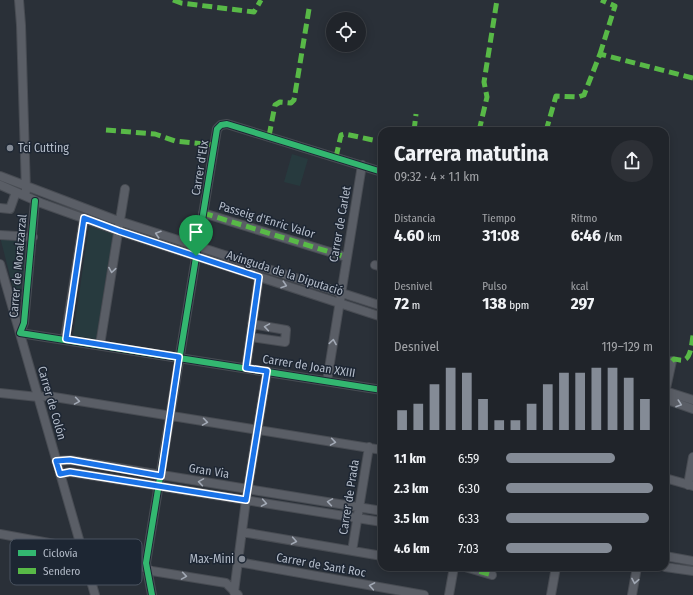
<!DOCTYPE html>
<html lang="es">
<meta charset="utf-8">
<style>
body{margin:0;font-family:"Fira Sans Condensed",sans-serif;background:#2d3036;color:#f1f3f6;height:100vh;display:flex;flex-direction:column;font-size:15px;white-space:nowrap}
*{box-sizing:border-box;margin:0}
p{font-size:13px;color:#a2a4a8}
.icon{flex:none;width:22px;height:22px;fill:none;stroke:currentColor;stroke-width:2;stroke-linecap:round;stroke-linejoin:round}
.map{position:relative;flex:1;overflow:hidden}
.details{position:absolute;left:378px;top:127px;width:291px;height:444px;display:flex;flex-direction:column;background:#20242a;border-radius:12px;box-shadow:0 2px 10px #0003,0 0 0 1px #3d4147}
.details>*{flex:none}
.fabs{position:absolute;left:326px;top:12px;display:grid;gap:8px}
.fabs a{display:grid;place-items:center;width:40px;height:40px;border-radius:50%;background:#20242a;box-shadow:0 2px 10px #0003,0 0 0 1px #3d4147;font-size:20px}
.pin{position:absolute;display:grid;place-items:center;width:34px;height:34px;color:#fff;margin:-41px -17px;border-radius:50% 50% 50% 0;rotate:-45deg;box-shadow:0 0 4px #0007}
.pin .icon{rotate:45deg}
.round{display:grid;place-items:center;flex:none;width:42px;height:42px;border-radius:21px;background:#2d3036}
.head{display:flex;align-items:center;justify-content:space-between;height:68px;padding:0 16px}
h1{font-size:22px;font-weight:700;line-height:30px}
.metrics{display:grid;grid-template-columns:repeat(3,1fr);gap:6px;height:68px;padding:4px 16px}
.metrics div{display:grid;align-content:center}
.metrics b{font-size:17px;font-weight:700}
.metrics small{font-size:11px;font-weight:400}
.metrics p{font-size:11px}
.chart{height:112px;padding:8px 16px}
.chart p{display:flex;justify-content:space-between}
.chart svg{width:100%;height:72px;margin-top:4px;stroke:#848b96;stroke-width:6}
ul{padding:0 16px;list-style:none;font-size:13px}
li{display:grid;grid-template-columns:64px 48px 1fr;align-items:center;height:30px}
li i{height:10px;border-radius:5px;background:#848b96}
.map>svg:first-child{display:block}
</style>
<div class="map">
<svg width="693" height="595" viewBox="0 0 693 595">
<rect width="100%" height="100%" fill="#2a3038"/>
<path fill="#273a3e" d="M 292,154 L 308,159 L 300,186 L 284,182 Z
M 89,226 L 113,234 L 96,339 L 73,336 Z
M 0,237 L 31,239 L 25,299 L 16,299 Z"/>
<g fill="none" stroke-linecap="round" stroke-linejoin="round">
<g stroke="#484c53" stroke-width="10">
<path id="minor" d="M 19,0 L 21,25 L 26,191
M 0,176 L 113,219 L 382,306
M 0,185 L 41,203 L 119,231 L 382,317
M 35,201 L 24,323 L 20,333 L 382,390
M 0,208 L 10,209 L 16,192
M 203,213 L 346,257
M 0,235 L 33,237
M 0,264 L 95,595
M 375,265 L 382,267
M 251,337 L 285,342 L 286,330 L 252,324
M 65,339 L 84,218
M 100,345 L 125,189
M 246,368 L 259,277
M 327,381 L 362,165
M 665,391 L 693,400
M 0,393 L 38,397 L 48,396 L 382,450
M 665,393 L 672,361
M 665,399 L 693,409
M 56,461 L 70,460 L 382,511
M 60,474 L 70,472 L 382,522
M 665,478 L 693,486
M 688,485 L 693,457
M 242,532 L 382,556
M 0,534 L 82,549 L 141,566 L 152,571 L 226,583 L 238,595
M 352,551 L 369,447
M 665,556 L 693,561
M 238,562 L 424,595
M 465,567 L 492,575
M 665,567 L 693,571
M 234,592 L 246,500 L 267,371
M 152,595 L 146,563 L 217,129 L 221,125 L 227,124 L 382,172
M 449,595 L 454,567
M 551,595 L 556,567
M 632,595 L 637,567"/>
</g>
<use href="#minor" stroke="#5a5e66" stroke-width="8"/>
<path stroke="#58b947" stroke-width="5" stroke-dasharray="10 5" stroke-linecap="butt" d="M 173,0 L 181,3 L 254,12 L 261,0
M 600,54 L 615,6 L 601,0
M 106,130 L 155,134 L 175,141 L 214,145
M 414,131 L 416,114
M 479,131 L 487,97 L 484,82 L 497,0
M 546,131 L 556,96 L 578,97 L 584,95 L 600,54 L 693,78
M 269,136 L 275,105 L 280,102 L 291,103 L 294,100 L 309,9
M 336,157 L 341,135 L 345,134 L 382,142
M 203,213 L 346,257
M 672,361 L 674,359 C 677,359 681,361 684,360 C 691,358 692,342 693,335
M 465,567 L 492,575"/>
<g stroke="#1d2633" stroke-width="8">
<path id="cycleway" d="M 35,201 L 24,323 L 20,333 L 382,390
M 152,595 L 146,563 L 217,129 L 221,125 L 227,124 L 382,172"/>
</g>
<use href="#cycleway" stroke="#33b770" stroke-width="6"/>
</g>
<defs><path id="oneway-chevron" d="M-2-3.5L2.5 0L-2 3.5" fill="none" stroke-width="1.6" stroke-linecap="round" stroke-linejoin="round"/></defs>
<g stroke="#a2a9b5">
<use href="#oneway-chevron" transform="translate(158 234) rotate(-162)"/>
<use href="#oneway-chevron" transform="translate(112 270) rotate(99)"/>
<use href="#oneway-chevron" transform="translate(284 285) rotate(18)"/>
<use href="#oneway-chevron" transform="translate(267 327) rotate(-171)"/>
<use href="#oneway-chevron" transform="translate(333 342) rotate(-81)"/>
<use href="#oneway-chevron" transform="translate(77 401) rotate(9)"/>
<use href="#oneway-chevron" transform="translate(679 404) rotate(19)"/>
<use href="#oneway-chevron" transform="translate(205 422) rotate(9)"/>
<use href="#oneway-chevron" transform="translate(333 442) rotate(9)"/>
<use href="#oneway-chevron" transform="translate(201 482) rotate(-171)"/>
<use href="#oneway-chevron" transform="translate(330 502) rotate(-171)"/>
<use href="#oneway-chevron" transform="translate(264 503) rotate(10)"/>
<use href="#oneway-chevron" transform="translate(294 541) rotate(10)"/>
<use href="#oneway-chevron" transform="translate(184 576) rotate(9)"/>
<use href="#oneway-chevron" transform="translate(635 581) rotate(100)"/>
<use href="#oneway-chevron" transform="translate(372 586) rotate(-170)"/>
</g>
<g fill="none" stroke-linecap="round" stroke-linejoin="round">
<g stroke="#fff" stroke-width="8">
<path id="route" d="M 84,218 L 119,231 L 259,277 L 246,368 L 267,371 L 246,500 L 70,472 L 60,474 L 56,461 L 70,460 L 161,476 L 179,357 L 66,339 Z"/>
</g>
<use href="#route" stroke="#1a73e8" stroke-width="5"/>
</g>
<g fill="#848b96" stroke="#1d2633" stroke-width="1.5">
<circle cx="10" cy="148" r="4"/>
<circle cx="242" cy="559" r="4"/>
</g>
<g text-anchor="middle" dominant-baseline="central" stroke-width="3" stroke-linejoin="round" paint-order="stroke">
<g font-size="12" fill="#b4bcc9" stroke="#1d2633" text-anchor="start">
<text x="18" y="148">Tci Cutting</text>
<text x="234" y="559" text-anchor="end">Max-Mini</text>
</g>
<g font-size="12" fill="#b4bcc9" stroke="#1d2633">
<text transform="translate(200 168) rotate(-81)">Carrer d'Elx</text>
<text transform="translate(267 220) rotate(17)">Passeig d'Enric Valor</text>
<text transform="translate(340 224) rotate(-80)">Carrer de Carlet</text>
<text transform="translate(18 266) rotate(-85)">Carrer de Moralzarzal</text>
<text transform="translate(285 273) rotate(18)">Avinguda de la Diputació</text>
<text transform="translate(309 366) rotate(9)">Carrer de Joan XXIII</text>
<text transform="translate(52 403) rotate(74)">Carrer de Colón</text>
<text transform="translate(209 471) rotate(9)">Gran Via</text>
<text transform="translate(349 497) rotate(-81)">Carrer de Prada</text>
<text transform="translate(321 565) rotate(10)">Carrer de Sant Roc</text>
</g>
</g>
<rect x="10" y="539" width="132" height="46" rx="6" fill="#1d2633" stroke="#4a5360" stroke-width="1"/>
<rect x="18" y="550" width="18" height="6" fill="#33b770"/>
<rect x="18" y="568" width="18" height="6" fill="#58b947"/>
<g font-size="11" fill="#b4bcc9">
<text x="43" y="557">Ciclovía</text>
<text x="43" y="575">Sendero</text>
</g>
</svg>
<div class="fabs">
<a><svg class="icon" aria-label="locate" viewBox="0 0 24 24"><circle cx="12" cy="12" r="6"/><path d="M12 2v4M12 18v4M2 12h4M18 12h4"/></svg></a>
</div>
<div class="pin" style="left:196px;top:256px;background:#1e9e55"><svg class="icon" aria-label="arrive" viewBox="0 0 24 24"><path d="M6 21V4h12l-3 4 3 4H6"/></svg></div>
<section class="details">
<div class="head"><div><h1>Carrera matutina</h1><p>09:32 · 4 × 1.1 km</p></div><a class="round"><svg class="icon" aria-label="share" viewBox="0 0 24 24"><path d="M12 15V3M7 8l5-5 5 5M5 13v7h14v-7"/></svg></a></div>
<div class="metrics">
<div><p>Distancia</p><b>4.60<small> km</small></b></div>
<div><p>Tiempo</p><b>31:08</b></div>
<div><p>Ritmo</p><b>6:46<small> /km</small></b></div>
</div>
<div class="metrics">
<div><p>Desnivel</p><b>72<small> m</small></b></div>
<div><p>Pulso</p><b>138<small> bpm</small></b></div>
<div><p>kcal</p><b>297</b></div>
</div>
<div class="chart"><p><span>Desnivel</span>119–129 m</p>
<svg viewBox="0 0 160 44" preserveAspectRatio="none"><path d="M5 44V32M15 44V28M25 44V16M35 44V6M45 44V9M55 44V25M65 44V38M75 44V38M85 44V28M95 44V16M105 44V9M115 44V9M125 44V6M135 44V6M145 44V12M155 44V25"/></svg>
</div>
<ul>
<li><b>1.1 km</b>6:59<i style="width:74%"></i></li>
<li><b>2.3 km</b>6:30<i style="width:100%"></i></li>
<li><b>3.5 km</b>6:33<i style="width:97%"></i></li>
<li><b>4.6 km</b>7:03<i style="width:72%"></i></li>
</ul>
</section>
</div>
